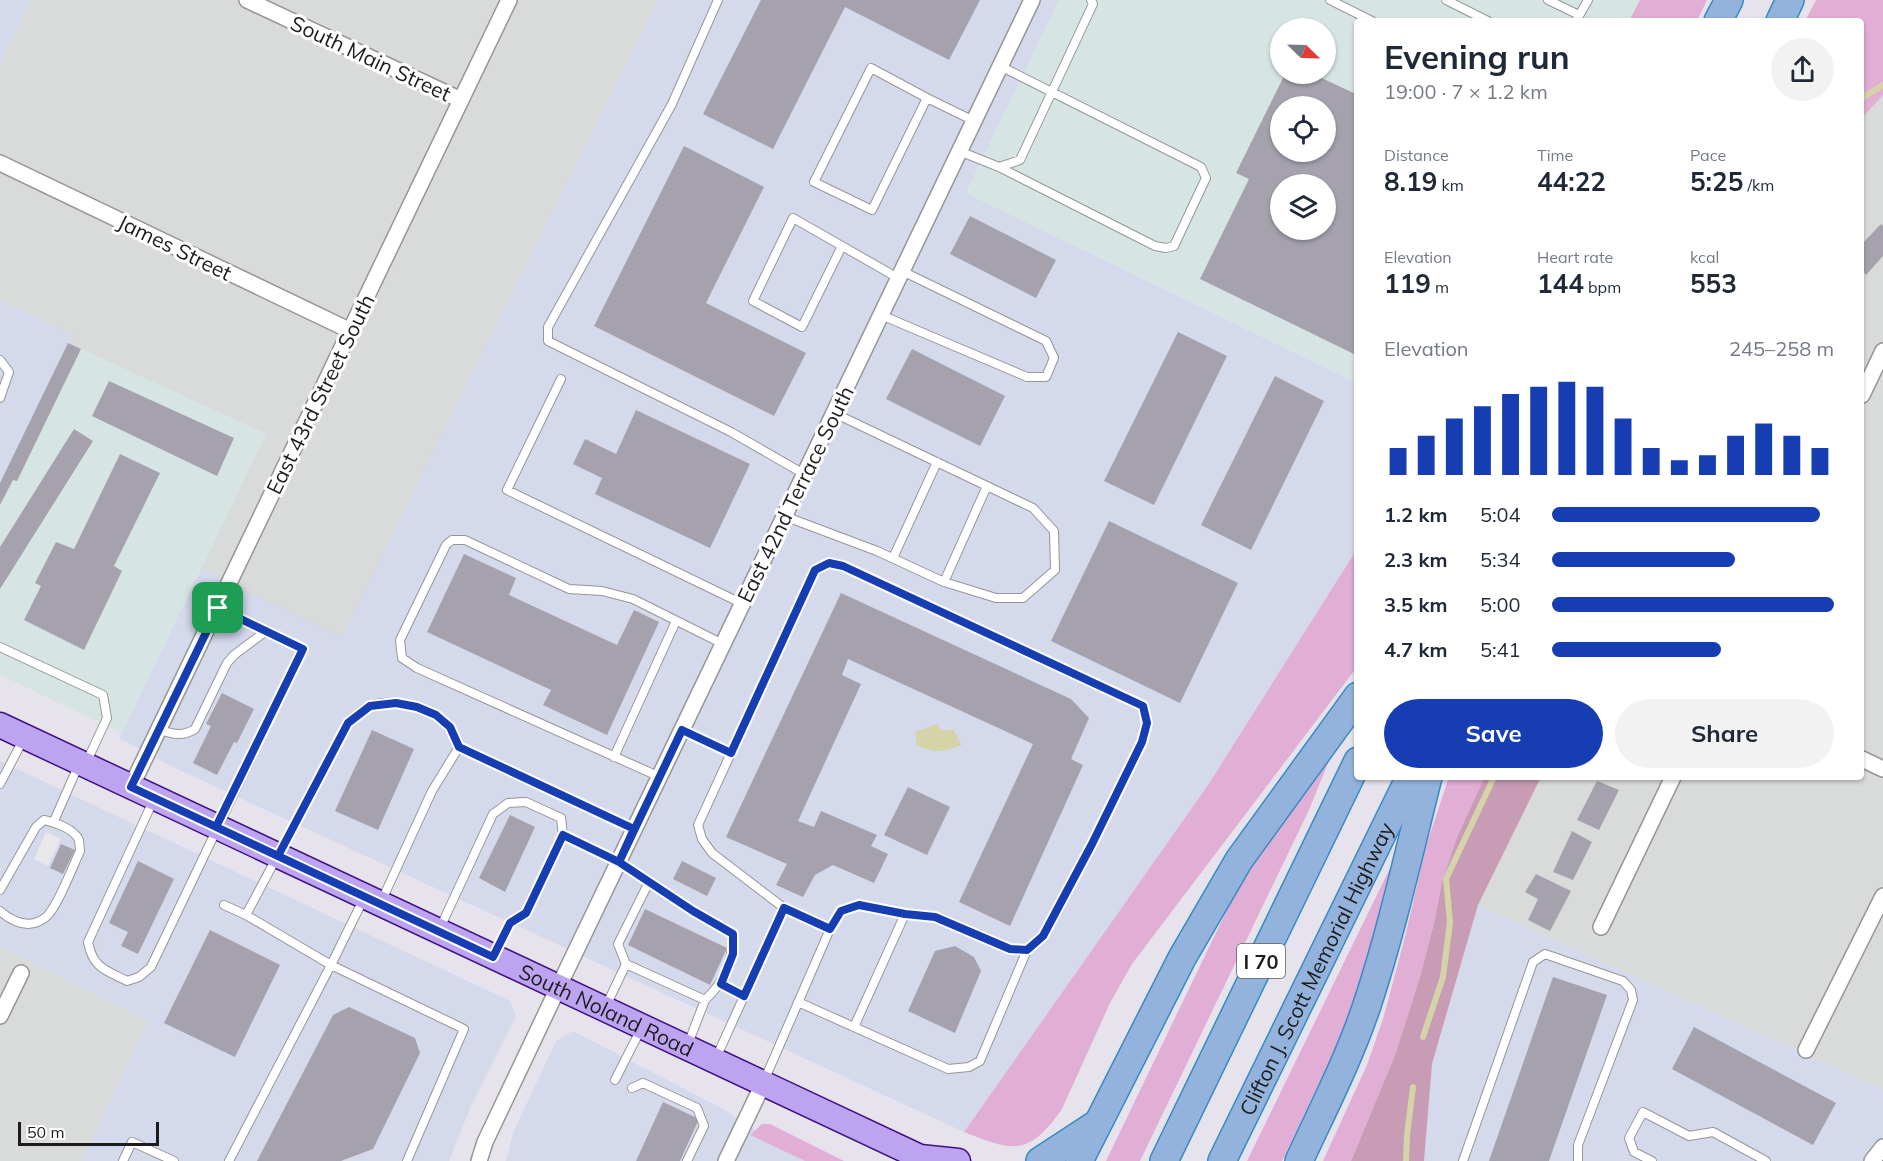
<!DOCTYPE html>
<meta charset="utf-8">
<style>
body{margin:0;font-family:Mulish,sans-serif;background:#f2f2f3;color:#1f2937;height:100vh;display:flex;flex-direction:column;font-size:22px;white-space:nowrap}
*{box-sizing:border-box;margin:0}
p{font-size:20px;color:#747a83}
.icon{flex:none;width:33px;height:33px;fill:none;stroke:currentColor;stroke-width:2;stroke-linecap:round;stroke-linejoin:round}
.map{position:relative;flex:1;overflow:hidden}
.sheet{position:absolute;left:1354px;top:18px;width:510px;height:762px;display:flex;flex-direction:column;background:#fff;border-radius:6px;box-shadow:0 2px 4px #0004}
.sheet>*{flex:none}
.needle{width:39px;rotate:113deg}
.buttons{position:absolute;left:1270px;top:18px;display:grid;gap:12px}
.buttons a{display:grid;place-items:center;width:66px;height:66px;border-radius:50%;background:#fff;box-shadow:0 2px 4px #0004;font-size:30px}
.scale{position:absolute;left:18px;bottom:15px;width:141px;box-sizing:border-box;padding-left:6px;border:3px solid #1c1c1c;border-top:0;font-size:16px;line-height:21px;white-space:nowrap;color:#1c1c1c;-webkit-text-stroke:4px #fff;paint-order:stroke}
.pin{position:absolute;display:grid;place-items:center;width:51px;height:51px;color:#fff;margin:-26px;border-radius:12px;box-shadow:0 3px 9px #0006}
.round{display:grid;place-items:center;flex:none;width:63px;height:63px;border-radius:32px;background:#f2f2f3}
.summary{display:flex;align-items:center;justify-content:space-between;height:102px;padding:0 30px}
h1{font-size:33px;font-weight:700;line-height:45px}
.metrics{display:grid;grid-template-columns:repeat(3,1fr);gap:9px;height:102px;padding:6px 30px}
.metrics div{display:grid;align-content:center}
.metrics b{font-size:26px;font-weight:700}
.metrics small{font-size:16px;font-weight:400}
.metrics p{font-size:16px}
.chart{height:168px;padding:12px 30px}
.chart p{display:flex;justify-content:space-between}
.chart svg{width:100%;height:108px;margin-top:6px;stroke:#163eb2;stroke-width:6}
.action{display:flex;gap:12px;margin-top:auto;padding:12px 30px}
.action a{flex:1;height:69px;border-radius:36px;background:#163eb2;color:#fff;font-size:24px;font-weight:700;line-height:69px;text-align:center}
.action a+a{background:#f2f2f3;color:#1f2937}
ul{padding:0 30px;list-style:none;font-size:20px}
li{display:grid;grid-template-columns:96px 72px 1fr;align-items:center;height:45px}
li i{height:15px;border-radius:8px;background:#163eb2}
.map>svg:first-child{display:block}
</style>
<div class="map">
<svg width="1883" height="1161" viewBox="0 0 1883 1161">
<rect width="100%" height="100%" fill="#e7e3ec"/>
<path fill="#d9dada" d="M 31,0 L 658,0 L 342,638 L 201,569 L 266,434 L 68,343 L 72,335 L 0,301 L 0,64 Z
M 1883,95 L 1883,1090 L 1478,905 L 1541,777 L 1862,777 L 1862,118 Z
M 0,947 L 149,1021 L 81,1161 L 0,1161 Z"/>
<path fill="#d4d9ec" d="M 0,0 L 31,0 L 0,64 Z
M 658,0 L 1059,0 L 966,193 L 1357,383 L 1357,549 L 1208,785 L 964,1132 L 173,767 L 119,738 L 201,569 L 342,637 Z
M 0,301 L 73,335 L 0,483 Z
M 0,761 L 510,1001 L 516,1016 L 471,1106 L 449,1161 L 81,1161 L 149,1021 L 0,947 Z
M 1478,905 L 1883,1090 L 1883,1161 L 1424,1161 L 1432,1064 Z
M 573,1031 L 725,1110 L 755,1130 L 750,1135 L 805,1161 L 506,1161 L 513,1133 L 556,1041 Z"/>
<path fill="#d6e5e4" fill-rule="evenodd" d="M 1059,0 L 1640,0 L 1629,21 L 1358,21 L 1357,383 L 966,193 ZM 1281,28 L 1326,28 L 1326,74 L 1281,74 ZM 1281,106 L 1326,106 L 1326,152 L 1281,152 ZM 1281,184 L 1326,184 L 1326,230 L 1281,230 Z
M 81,349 L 266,434 L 122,733 L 0,675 L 0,483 Z"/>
<path fill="#e1aed5" d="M 1640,0 L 1707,0 L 1697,21 L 1629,21 Z
M 1816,0 L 1883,0 L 1883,95 L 1862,118 L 1862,21 L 1805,21 Z
M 1357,549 L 1357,667 L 1132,964 L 1110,1003 L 1062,1109 C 1029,1156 1014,1152 964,1132 L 1208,785 Z
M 1340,734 L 1309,810 L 1140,1161 L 1106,1161 L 1240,883 Z
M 1449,777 L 1486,777 L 1457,837 L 1442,882 L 1434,923 L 1420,977 L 1395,1055 L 1351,1161 L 1323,1161 L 1367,1065 L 1384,1016 L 1406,933 L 1426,846 Z
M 1392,864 L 1370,959 L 1347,1025 L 1282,1161 L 1247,1161 Z
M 762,1124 L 770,1124 L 844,1161 L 805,1161 L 750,1135 Z"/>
<path fill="#c79cb4" d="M 1485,777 L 1541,777 L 1478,905 L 1432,1064 L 1424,1161 L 1351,1161 L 1395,1055 L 1420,977 L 1434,923 L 1442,882 L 1457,837 Z"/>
<path fill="#e8e8e8" d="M 46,832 L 61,839 L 48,866 L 34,859 Z"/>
<path fill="#d5d4a8" d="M 937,724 L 942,731 L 953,729 L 962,745 C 943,752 935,754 917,745 L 915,732 Z"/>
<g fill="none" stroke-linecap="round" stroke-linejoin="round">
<path stroke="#d5d4a8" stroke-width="6" d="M 1862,98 L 1883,85
M 1423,1037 L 1443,977 L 1450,922 L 1446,879 L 1494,777
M 1406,1161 L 1407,1135 L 1413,1087"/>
</g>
<path fill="#a5a2ae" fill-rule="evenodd" d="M 761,0 L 980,0 L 949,60 L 845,7 L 773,149 L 703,114 Z
M 1285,74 L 1313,74 L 1358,95 L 1358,356 L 1200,279 L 1249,179 L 1236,173 ZM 1281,106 L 1326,106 L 1326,152 L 1281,152 ZM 1281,184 L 1326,184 L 1326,230 L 1281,230 Z
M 684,146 L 764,187 L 706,303 L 806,353 L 774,416 L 594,326 Z
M 970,216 L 1056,260 L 1036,298 L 950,254 Z
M 1881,224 L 1883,226 L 1883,256 L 1866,275 L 1862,270 L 1862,244 Z
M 1178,332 L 1227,356 L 1154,505 L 1104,481 Z
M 68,343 L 81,349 L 17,481 L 13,480 L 0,505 L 0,483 Z
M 912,349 L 1005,396 L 980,446 L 886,399 Z
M 1275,376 L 1324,401 L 1251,550 L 1201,525 Z
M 109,381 L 234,438 L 217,476 L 92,416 Z
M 636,410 L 750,464 L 710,548 L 595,494 L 602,478 L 573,464 L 585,439 L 616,454 Z
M 74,429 L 93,441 L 0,589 L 0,547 Z
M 120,454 L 160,473 L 114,566 L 122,571 L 84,650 L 24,620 L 41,586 L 35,583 L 56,542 L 74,549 Z
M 1109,521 L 1238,583 L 1180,703 L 1051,641 Z
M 464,554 L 516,578 L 509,595 L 617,645 L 634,610 L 659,622 L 607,735 L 543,705 L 551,690 L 427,632 Z
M 841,593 L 1071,699 L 1089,718 L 1071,759 L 1083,765 L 1010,926 L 959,902 L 1033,744 L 848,659 L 842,675 L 861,684 L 798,821 L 814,827 L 821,811 L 877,835 L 871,846 L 888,854 L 874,883 L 833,865 L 815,875 L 803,897 L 776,885 L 787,864 L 726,837 Z
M 222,693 L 254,709 L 237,743 L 234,742 L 217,775 L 193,763 L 211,726 L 206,724 Z
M 372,730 L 414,749 L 378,830 L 335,811 Z
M 1597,781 L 1619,790 L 1599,830 L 1577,820 Z
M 908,787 L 950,807 L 927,855 L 884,835 Z
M 510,815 L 535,827 L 505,892 L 479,878 Z
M 1572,831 L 1592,842 L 1573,880 L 1553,872 Z
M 61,844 L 75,850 L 63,874 L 50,868 Z
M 138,861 L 174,879 L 138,954 L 121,946 L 128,932 L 109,923 Z
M 682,861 L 716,878 L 707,896 L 673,879 Z
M 1536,874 L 1571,891 L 1550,931 L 1528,920 L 1538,899 L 1525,892 Z
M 645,909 L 727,948 L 710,985 L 628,945 Z
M 210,930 L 280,965 L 235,1057 L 164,1023 Z
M 955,946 L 974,957 L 981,971 L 955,1033 L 908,1011 L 935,951 Z
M 1553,977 L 1607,995 L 1549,1161 L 1489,1161 Z
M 349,1007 L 415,1038 L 420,1053 L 373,1149 L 341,1161 L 257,1161 L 333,1015 Z
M 1694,1027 L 1836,1103 L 1813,1145 L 1672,1069 Z
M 663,1102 L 699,1119 L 680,1161 L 636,1161 Z"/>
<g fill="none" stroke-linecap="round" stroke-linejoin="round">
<g stroke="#969696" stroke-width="10">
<path id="lane" d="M 718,0 L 672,104 L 548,327 L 548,341 L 731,432 L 804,474
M 1330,0 L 1372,21
M 1446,0 L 1488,21
M 1548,0 L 1579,15
M 1576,21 L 1588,0
M 927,98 L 871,68 L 814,182 L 872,210 L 927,98 L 974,121
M 959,151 L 999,167 L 1020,160 L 1093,4 L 1091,0
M 999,167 L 1155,246 L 1166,248 L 1174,246 L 1206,178 L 1201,167 L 1000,66
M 842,246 L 793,218 L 753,301 L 802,327 L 842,246 L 898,278
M 881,315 L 1027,377 L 1046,377 L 1054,358 L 1046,341 L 902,271
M 0,360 L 9,372 L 0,398
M 561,379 L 507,490 L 743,604
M 784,516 L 877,551 L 944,582 L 996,598 L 1023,598 L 1055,570 L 1054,531 L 1033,508 L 834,413
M 893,558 L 937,462
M 944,582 L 987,486
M 0,647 L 103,695 L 107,718 L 87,761
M 159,730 C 173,734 182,737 195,729 L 227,663 L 234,655 L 266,631
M 682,730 L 731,753
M 459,747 L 634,829
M 614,757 L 676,621
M 660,777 L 417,668 L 402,658 L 400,640 L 446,545 L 452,540 L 465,540 L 569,589 L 602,591 L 633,599 L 723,644
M 0,784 L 23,740
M 154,799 L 88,942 C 93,968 105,970 127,981 L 139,977 L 151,967 L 303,649 L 218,608
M 54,821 L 79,764
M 563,835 L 619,862 L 693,911 L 733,934 C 732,963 726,980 705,1000 L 626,964 L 618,944 L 649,882
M 0,890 L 36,827 L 44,820 C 55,822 74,829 79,840 C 79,841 80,850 80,851 C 73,866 57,908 46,917 C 30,930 13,922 0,911
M 364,898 L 331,965 L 464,1029 L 407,1161
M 224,905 L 246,915 L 331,965 L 229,1161
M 246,915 L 348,723 C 354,718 362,709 370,706 C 391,697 434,709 449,726 C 454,731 456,741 459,747 L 432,791 L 382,900
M 440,928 L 493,814 L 508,803 L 526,802 L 561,818 L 563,835 L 526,913 L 510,923 L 495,953
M 721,984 L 744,996
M 798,1002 L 948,1069 L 969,1067 L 980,1061 L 1027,950
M 606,1006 L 626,964
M 854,1027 L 905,914
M 688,1044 L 705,1000
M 716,1058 L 784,908 L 830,929 L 841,911 L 859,905 L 905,914 L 935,917 L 1010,949 L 1027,950 L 1043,936 L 1092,844 L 1142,742 L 1147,723 L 1143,707 L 843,566 L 829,563 L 815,570 L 698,825 L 702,839 L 712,853 L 784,908
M 615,1080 L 641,1029
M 764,1081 L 830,929
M 632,1088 L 643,1083 L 697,1108 L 704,1126 L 687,1161
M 123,1161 L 132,1142 L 174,1161
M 1463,1161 L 1533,962 L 1545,954 L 1623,981 L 1631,990 L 1633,1000 L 1578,1145 L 1578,1161
M 1652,1161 L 1634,1152 L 1629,1138 L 1643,1112 L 1689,1136 L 1713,1132 L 1766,1161"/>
</g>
<g stroke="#969696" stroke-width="18">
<path id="street" d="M 247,0 L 461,100
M 0,163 L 351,331
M 1862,395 L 1883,351
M 1862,759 L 1883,769
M 131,787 L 509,0
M 1601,927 L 1673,777
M 0,1016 L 21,973
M 1806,1050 L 1883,896
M 479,1161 L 485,1142 L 558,988 L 1032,0
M 726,1161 L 763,1084
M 1872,1161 L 1883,1147"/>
</g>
<g stroke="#401084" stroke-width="27">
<g id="primary">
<path id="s1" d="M 0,725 L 920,1157 L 958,1161"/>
</g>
</g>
<g stroke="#378bc3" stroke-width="30">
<g id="highway">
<path d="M 1718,21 L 1729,0"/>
<path d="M 1780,21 L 1790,0"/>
<path d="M 1040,1161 L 1095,1125"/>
<path d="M 1079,1161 L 1182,958 L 1239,860 L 1358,696"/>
<path d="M 1164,1161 L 1358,761"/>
<path id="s2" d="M 1222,1161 L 1410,777"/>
<path d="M 1299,1161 C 1323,1109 1350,1057 1368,1002 C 1392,929 1409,852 1428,777"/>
</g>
</g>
<use href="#lane" stroke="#fff" stroke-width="8"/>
<use href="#street" stroke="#fff" stroke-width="15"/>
<use href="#primary" stroke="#bca4f1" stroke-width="24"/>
<use href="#highway" stroke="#93b3dc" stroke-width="27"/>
</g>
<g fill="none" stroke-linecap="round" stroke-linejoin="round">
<g stroke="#fff" stroke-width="12">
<path id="route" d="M 218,608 L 131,787 C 252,844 373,900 493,957 L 510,923 L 526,913 L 563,835 L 619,862 L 682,730 L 731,753 L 815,570 L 829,563 L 843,566 L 1143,706 L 1147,723 L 1142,742 L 1092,844 L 1043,936 L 1027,950 L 1010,949 L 935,917 L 905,914 L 859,905 L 841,911 L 830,929 L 784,908 L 744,996 L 721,984 L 733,954 L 733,934 L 693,911 L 619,862 L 634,829 L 459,747 L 450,727 L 436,715 L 417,707 L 396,703 L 370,706 L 348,723 L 278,856 L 216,827 L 303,649 L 218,608"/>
</g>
<use href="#route" stroke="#163eb2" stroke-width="8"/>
</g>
<g text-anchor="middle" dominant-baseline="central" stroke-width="6" stroke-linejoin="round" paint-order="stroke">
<rect fill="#fff" stroke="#606060" stroke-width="1.5" x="1237" y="944" width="48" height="34" rx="4.5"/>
<g font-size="20" font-weight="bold" fill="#1c1c1c">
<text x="1261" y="961">I 70</text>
</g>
<g font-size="21" fill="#1c1c1c" stroke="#fff">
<text transform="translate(371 58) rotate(25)">South Main Street</text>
<text transform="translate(175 247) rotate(26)">James Street</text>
<text transform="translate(320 394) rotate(-64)">East 43rd Street South</text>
<text transform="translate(795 494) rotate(-64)">East 42nd Terrace South</text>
<text stroke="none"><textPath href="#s2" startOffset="214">Clifton J. Scott Memorial Highway</textPath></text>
<text stroke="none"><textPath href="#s1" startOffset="670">South Noland Road</textPath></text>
</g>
</g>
</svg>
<div class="buttons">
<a><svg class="needle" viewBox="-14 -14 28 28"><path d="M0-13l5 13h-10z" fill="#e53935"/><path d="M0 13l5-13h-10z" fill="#747a83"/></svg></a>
<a><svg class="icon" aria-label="locate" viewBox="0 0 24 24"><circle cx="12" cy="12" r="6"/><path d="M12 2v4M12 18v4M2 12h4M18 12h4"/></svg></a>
<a><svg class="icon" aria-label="layers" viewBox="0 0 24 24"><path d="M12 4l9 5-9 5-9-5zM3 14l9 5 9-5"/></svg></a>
</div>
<div class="scale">50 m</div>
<div class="pin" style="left:218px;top:608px;background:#1e9e55"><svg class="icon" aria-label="arrive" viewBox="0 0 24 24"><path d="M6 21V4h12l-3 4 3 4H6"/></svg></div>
<section class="sheet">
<div class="summary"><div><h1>Evening run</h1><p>19:00 · 7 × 1.2 km</p></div><a class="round"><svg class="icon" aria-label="share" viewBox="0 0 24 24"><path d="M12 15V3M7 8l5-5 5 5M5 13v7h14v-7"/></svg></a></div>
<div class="metrics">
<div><p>Distance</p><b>8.19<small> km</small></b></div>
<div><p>Time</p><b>44:22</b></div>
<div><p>Pace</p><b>5:25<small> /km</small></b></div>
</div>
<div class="metrics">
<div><p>Elevation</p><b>119<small> m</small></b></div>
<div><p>Heart rate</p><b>144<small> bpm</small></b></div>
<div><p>kcal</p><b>553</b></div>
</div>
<div class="chart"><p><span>Elevation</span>245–258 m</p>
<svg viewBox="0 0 160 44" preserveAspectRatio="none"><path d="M5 44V33M15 44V28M25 44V21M35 44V16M45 44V11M55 44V8M65 44V6M75 44V8M85 44V21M95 44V33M105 44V38M115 44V36M125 44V28M135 44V23M145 44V28M155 44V33"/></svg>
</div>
<ul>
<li><b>1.2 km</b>5:04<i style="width:95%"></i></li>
<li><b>2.3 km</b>5:34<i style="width:65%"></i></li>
<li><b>3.5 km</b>5:00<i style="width:100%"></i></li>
<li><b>4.7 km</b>5:41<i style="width:60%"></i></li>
</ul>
<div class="action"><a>Save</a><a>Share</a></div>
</section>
</div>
